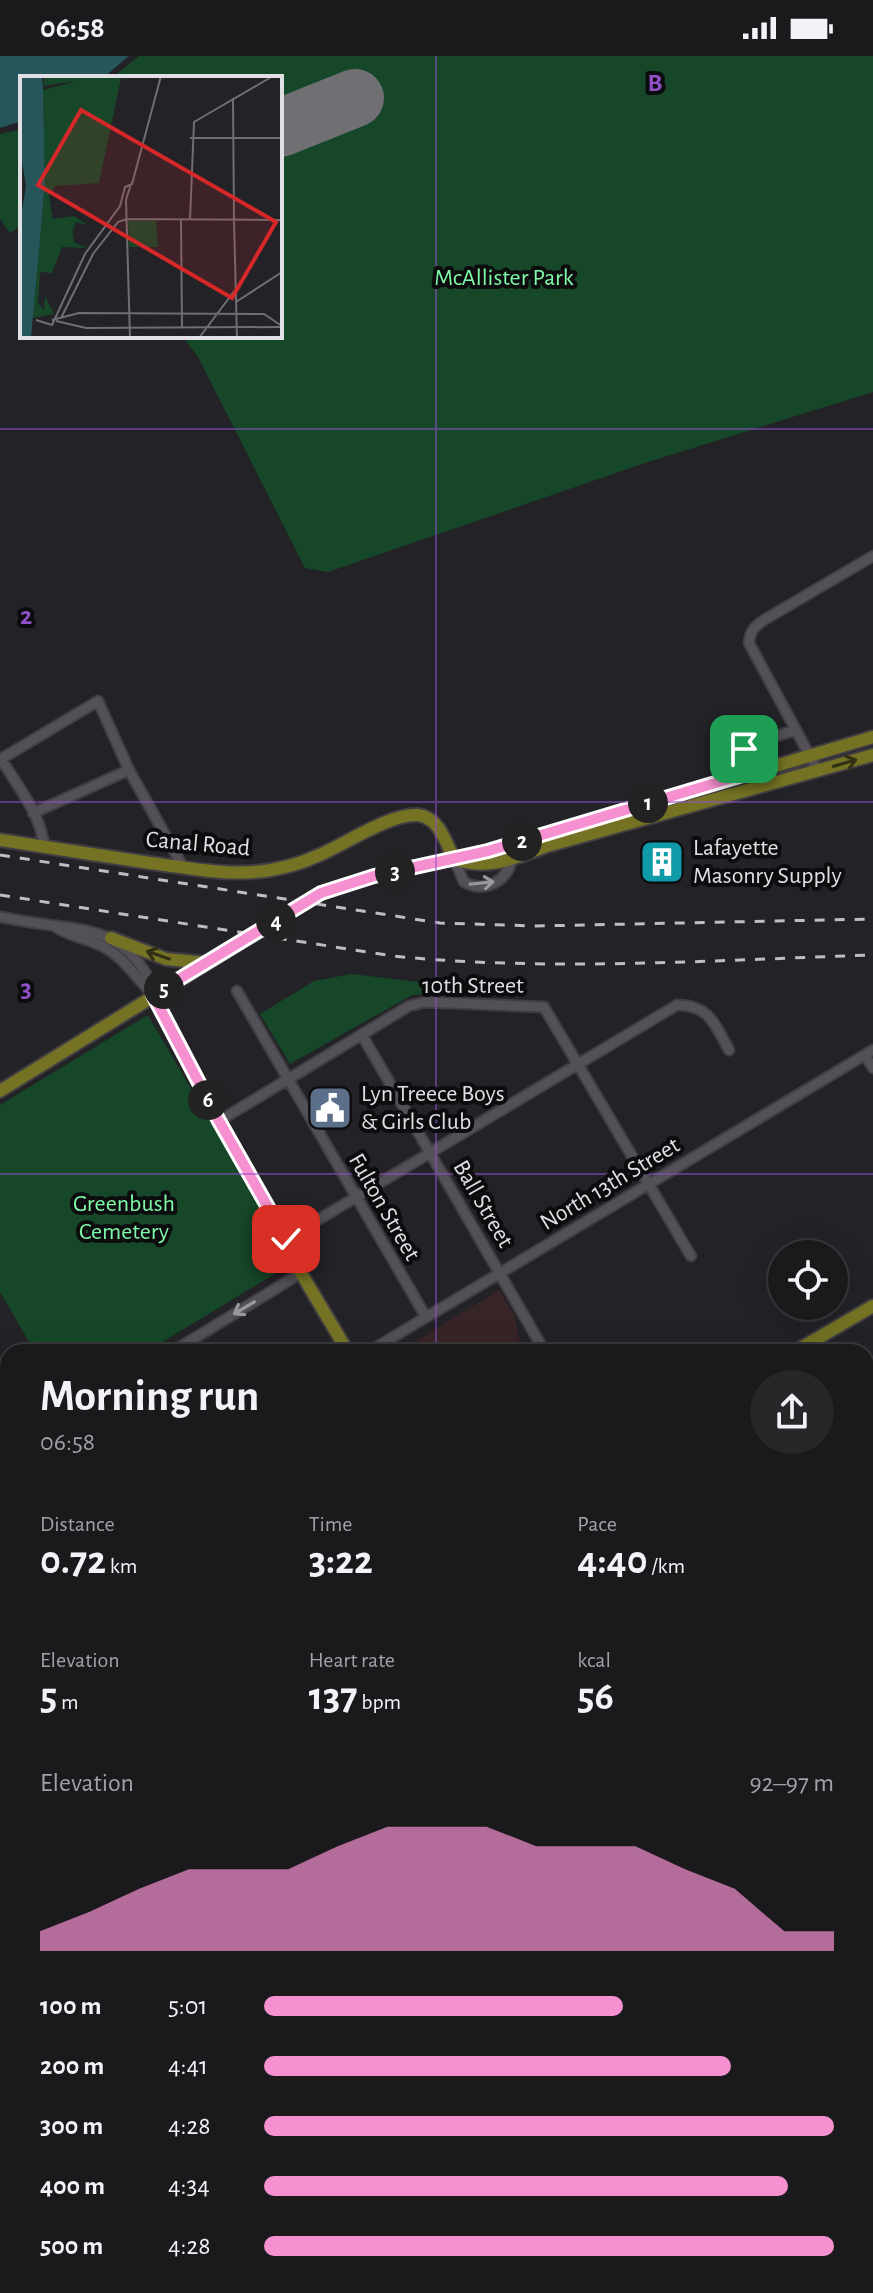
<!DOCTYPE html>
<meta charset="utf-8">
<style>
body{margin:0;font-family:"Alegreya Sans",sans-serif;background:#27272a;color:#f1f3f6;height:100vh;display:flex;flex-direction:column;font-size:30px;white-space:nowrap}
*{box-sizing:border-box;margin:0}
p{font-size:26px;color:#9fa1a4}
.icon{flex:none;width:44px;height:44px;fill:none;stroke:currentColor;stroke-width:2;stroke-linecap:round;stroke-linejoin:round}
.map{position:relative;flex:1;overflow:hidden}
.details{position:absolute;left:0px;top:1288px;width:874px;height:950px;display:flex;flex-direction:column;background:#1a1a1d;border-radius:24px 24px 0 0;box-shadow:0 8px 32px #0002,0 0 0 2px #38383b}
.details>*{flex:none}
.buttons{position:absolute;left:768px;top:1184px;display:grid;gap:16px}
.buttons a{display:grid;place-items:center;width:80px;height:80px;border-radius:50%;background:#1a1a1d;box-shadow:0 8px 32px #0002,0 0 0 2px #38383b;font-size:40px}
.pin{position:absolute;display:grid;place-items:center;width:68px;height:68px;color:#fff;margin:-34px;border-radius:16px;box-shadow:0 4px 12px #0006}
.km{position:absolute;width:40px;height:40px;margin:-20px;border-radius:50%;background:#222;color:#fff;font-size:22px;line-height:40px;text-align:center}
.round{display:grid;place-items:center;flex:none;width:84px;height:84px;border-radius:42px;background:#27272a}
.overview{display:flex;align-items:center;justify-content:space-between;height:136px;padding:0 40px}
h1{font-size:44px;font-weight:700;line-height:60px}
.metrics{display:grid;grid-template-columns:repeat(3,1fr);gap:12px;height:136px;padding:8px 40px}
.metrics div{display:grid;align-content:center}
.metrics b{font-size:40px;font-weight:700}
.metrics small{font-size:22px;font-weight:400}
.metrics p{font-size:22px}
.chart{height:224px;padding:16px 40px}
.chart p{display:flex;justify-content:space-between}
.chart svg{width:100%;height:144px;margin-top:8px;fill:#f690d0;opacity:.7}
ul{padding:0 40px;list-style:none;font-size:26px}
li{display:grid;grid-template-columns:128px 96px 1fr;align-items:center;height:60px}
li i{height:20px;border-radius:10px;background:#f690d0}
.status{display:flex;justify-content:space-between;align-items:center;height:56px;padding:0 40px;background:#1a1a1d;direction:ltr}
.status svg{height:22px;fill:currentColor}
.map>svg:first-child{display:block}
</style>
<div class="status"><b>06:58</b><svg viewBox="0 0 49 12"><path d="M0 12V9h3v3zM5 12V6h3v6zM10 12V3h3v9zM15 12V0h3v12zM26 1h20v11H26zM47 4h2v5h-2z"/></svg></div>
<div class="map">
<svg width="873" height="2237" viewBox="0 0 873 2237">
<rect width="100%" height="100%" fill="#232227"/>
<path fill="#372427" d="M 499,1234 L 515,1261 L 519,1283 L 527,1296 L 398,1296 Z"/>
<path fill="#2c2737" d="M 0,1768 L 8,1782 L 8,2066 L 0,2071 Z"/>
<path fill="#154728" d="M 139,0 L 873,0 L 873,336 L 645,407 L 328,516 L 305,512 L 198,301 L 182,280 L 280,280 L 280,22 L 112,22 Z
M 22,73 L 22,169 L 10,177 L 0,163 L 0,78 Z
M 351,918 L 436,928 L 434,938 L 412,939 L 290,1008 L 260,958 L 314,925 Z
M 146,960 L 149,961 L 280,1184 C 286,1198 285,1208 273,1219 L 146,1296 L 35,1296 L 0,1236 L 0,1049 Z
M 250,2230 L 341,2230 L 349,2237 L 254,2237 Z"/>
<path fill="#26555a" d="M 0,0 L 129,0 L 103,22 L 22,22 L 22,65 L 0,72 Z"/>
<g fill="none" stroke-linecap="round" stroke-linejoin="round">
<path stroke="#707074" stroke-width="58" d="M 280,72 L 355,42"/>
<g stroke="#403e43" stroke-width="13">
<path id="minor" d="M 818,715 L 749,587 C 750,575 754,571 764,564 L 873,500
M 749,717 L 744,699 L 747,689 L 796,674
M 33,757 L 129,714
M 44,791 C 42,760 17,729 1,703 L 98,645 L 129,714 L 183,811
M 454,803 L 464,826 C 485,837 507,826 512,803
M 0,861 C 16,864 33,867 49,869 C 84,873 114,876 138,906 C 146,917 152,925 153,939
M 54,870 C 68,880 86,882 102,890 C 124,901 136,922 153,939
M 237,935 L 426,1261
M 362,979 L 545,1296
M 865,999 L 873,1012
M 219,1065 L 409,950 L 425,946 L 544,951 L 691,1200
M 286,1183 L 677,949 C 710,949 715,969 729,994
M 172,1296 L 301,1217
M 368,1296 L 873,994
M 0,1367 L 8,1381
M 0,1400 L 8,1395
M 866,1405 L 873,1401
M 866,1411 L 873,1422
M 0,1519 L 8,1515
M 866,1571 L 873,1567
M 0,1655 L 8,1650
M 866,1685 L 873,1697
M 866,1757 L 873,1753
M 0,1802 L 8,1797
M 866,1936 L 873,1948
M 0,1938 L 8,1933
M 0,1958 L 8,1972
M 0,2083 L 8,2078
M 866,2153 L 873,2149
M 0,2211 L 8,2212
M 607,2230 L 611,2237
M 748,2230 L 752,2237
M 371,2237 L 377,2230"/>
</g>
<g stroke="#403e43" stroke-width="16">
<path id="major" d="M 0,784 C 50,792 100,799 150,807 C 190,812 230,821 271,814 C 287,811 302,807 317,800 C 344,789 390,757 418,759 C 439,761 446,787 454,803
M 454,803 C 488,815 515,802 547,790 L 873,699
M 111,882 L 166,903 L 207,907
M 153,939 L 219,1065 L 286,1183 L 301,1217 L 348,1296
M 0,1035 L 321,837 L 374,820 L 488,795 L 873,681
M 794,1296 L 873,1250
M 866,2189 L 873,2201
M 46,2230 L 47,2237
M 111,2230 L 116,2237
M 69,2237 L 80,2230"/>
</g>
<use href="#minor" stroke="#535157" stroke-width="9"/>
<use href="#major" stroke="#757323" stroke-width="12"/>
<path stroke="#bebdc1" stroke-width="3" stroke-dasharray="10 10" stroke-linecap="butt" d="M 0,799 L 440,867 L 535,870 L 873,863
M 0,839 L 393,900 C 550,916 715,904 873,899"/>
</g>
<defs><path id="oneway-shaft" d="M-6 0H5M1.5-3L5.5 0L1.5 3" fill="none" stroke-width="1.6" stroke-linecap="round" stroke-linejoin="round" transform="scale(2)"/></defs>
<g stroke="#313015">
<use href="#oneway-shaft" transform="translate(845 707) rotate(-16)"/>
<use href="#oneway-shaft" transform="translate(158 899) rotate(-161)"/>
</g>
<g stroke="#9a989d">
<use href="#oneway-shaft" transform="translate(482 827) rotate(-6)"/>
<use href="#oneway-shaft" transform="translate(244 1252) rotate(149)"/>
</g>
<g fill="none" stroke-linecap="round" stroke-linejoin="round">
<g stroke="#fff" stroke-width="16">
<path id="route" d="M 286,1183 L 219,1065 L 153,939 L 321,837 L 374,820 L 488,795 L 749,717 L 744,693"/>
</g>
<use href="#route" stroke="#f690d0" stroke-width="10"/>
</g>
<path fill="none" stroke="#8f50c6" stroke-width="2" stroke-opacity="0.55" d="M 436,0 L 436,1296M 0,373 L 873,373M 0,746 L 873,746M 0,1118 L 873,1118M 0,1491 L 8,1491M 866,1491 L 873,1491M 0,1864 L 8,1864M 866,1864 L 873,1864M 436,2230 L 436,2237"/>
<defs>
<g id="building-square" transform="scale(2.3)"><rect x="-9" y="-9" width="18" height="18" rx="4" fill="#0f9aa8" stroke="#0c0c0e"/><path d="M-4-6H4V6H1V3H-1V6H-4ZM-2.5-4.3h1.7v1.8h-1.7ZM.8-4.3h1.7v1.8H.8ZM-2.5-1h1.7V.8h-1.7ZM.8-1h1.7V.8H.8Z" fill="#fff"/></g>
<g id="civic-square" transform="scale(2.3)"><rect x="-9" y="-9" width="18" height="18" rx="4" fill="#5c6f8a" stroke="#0c0c0e"/><path d="M-.6-6.5H3V-4.5H.6V-3L4-1V1h2V6H-6V1h2V-1L-.6-3ZM-1.2 2.5V6h2.4V2.5Z" fill="#fff"/></g>
</defs>
<g fill-rule="evenodd">
<use href="#building-square" x="662" y="806"/>
<use href="#civic-square" x="330" y="1052"/>
</g>
<g text-anchor="middle" dominant-baseline="central" stroke-width="8" stroke-linejoin="round" paint-order="stroke">
<g font-size="24" fill="#7efaa9" stroke="#0c0c0e">
<text x="504" y="222">McAllister Park</text>
<text x="124" y="1148">Greenbush<tspan x="124" dy="28">Cemetery</tspan></text>
</g>
<g font-size="24" fill="#e0dfe3" stroke="#0c0c0e">
<text transform="translate(198 788) rotate(5)">Canal Road</text>
<text x="473" y="930">10th Street</text>
<text transform="translate(610 1128) rotate(-31)">North 13th Street</text>
<text transform="translate(483 1148) rotate(60)">Ball Street</text>
<text transform="translate(384 1151) rotate(60)">Fulton Street</text>
</g>
<g font-size="24" fill="#e0dfe3" stroke="#0c0c0e" text-anchor="start">
<text x="693" y="792">Lafayette<tspan x="693" dy="28">Masonry Supply</tspan></text>
<text x="361" y="1038">Lyn Treece Boys<tspan x="361" dy="28">&amp; Girls Club</tspan></text>
</g>
</g>
<g transform="translate(20 20)">
<rect width="262" height="262" fill="#232227"/>
<path d="M 25,0 L 105,0 L 101,2 L 79,107 L 35,110 L 29,119 L 33,143 L 54,140 L 68,149 L 55,146 L 54,156 L 52,151 L 54,166 L 67,172 L 42,171 L 32,197 L 20,196 L 18,227 L 24,234 L 25,220 L 34,238 L 12,242 L 25,111 L 23,14 L 57,5 L 23,10 ZM 108,145 L 136,145 L 138,171 L 109,171 Z" fill="#154728"/>
<path d="M 2,0 L 22,0 L 23,11 L 25,108 L 11,262 L 0,262 L 0,146 L 6,110 L 0,74 Z" fill="#26555a"/>
<path fill="none" stroke="#6f6e72" stroke-width="2" d="M 213,22 L 214,144M 170,62 L 262,62M 107,143 L 262,144M 161,144 L 162,251M 170,144 L 174,46 L 253,0M 214,144 L 217,262M 216,226 L 262,196M 41,242 L 73,178 L 98,146 L 107,143M 16,244 L 32,249 L 65,178 L 100,130 L 105,111 L 112,108 L 141,0M 32,244 L 59,237 L 244,238 L 262,250M 36,245 L 66,252 L 260,251M 110,262 L 106,124 L 111,108M 179,262 L 215,214"/>
<path fill="#d62828" fill-opacity="0.15" stroke="#d62828" stroke-width="4" d="M 61,34 L 256,146 L 212,222 L 18,109 Z"/>
<rect width="262" height="262" fill="none" stroke="#e0dfe3" stroke-width="4"/>
</g>
<g font-size="26" text-anchor="middle" font-weight="bold" fill="#8f50c6" stroke="#0c0c0e" stroke-width="8" stroke-linejoin="round" paint-order="stroke">
<text x="655" y="35">B</text>
<text x="26" y="568">2</text>
<text x="26" y="941">3</text>
</g>
</svg>
<div class="buttons">
<a><svg class="icon" aria-label="locate" viewBox="0 0 24 24"><circle cx="12" cy="12" r="6"/><path d="M12 2v4M12 18v4M2 12h4M18 12h4"/></svg></a>
</div>
<div class="pin" style="left:744px;top:693px;background:#1e9e55"><svg class="icon" aria-label="arrive" viewBox="0 0 24 24"><path d="M6 21V4h12l-3 4 3 4H6"/></svg></div>
<div class="pin" style="left:286px;top:1183px;background:#d93025"><svg class="icon" aria-label="check" viewBox="0 0 24 24"><path d="M5 12l5 5 9-10"/></svg></div>
<b class="km" style="left:648px;top:747px">1</b>
<b class="km" style="left:522px;top:785px">2</b>
<b class="km" style="left:395px;top:816px">3</b>
<b class="km" style="left:276px;top:865px">4</b>
<b class="km" style="left:164px;top:933px">5</b>
<b class="km" style="left:208px;top:1044px">6</b>
<section class="details">
<div class="overview"><div><h1>Morning run</h1><p>06:58</p></div><a class="round"><svg class="icon" aria-label="share" viewBox="0 0 24 24"><path d="M12 15V3M7 8l5-5 5 5M5 13v7h14v-7"/></svg></a></div>
<div class="metrics">
<div><p>Distance</p><b>0.72<small> km</small></b></div>
<div><p>Time</p><b>3:22</b></div>
<div><p>Pace</p><b>4:40<small> /km</small></b></div>
</div>
<div class="metrics">
<div><p>Elevation</p><b>5<small> m</small></b></div>
<div><p>Heart rate</p><b>137<small> bpm</small></b></div>
<div><p>kcal</p><b>56</b></div>
</div>
<div class="chart"><p><span>Elevation</span>92–97 m</p>
<svg viewBox="0 0 160 44" preserveAspectRatio="none"><path d="M0 44V38L10 32L20 25L30 19L40 19L50 19L60 12L70 6L80 6L90 6L100 12L110 12L120 12L130 19L140 25L150 38L160 38V44z"/></svg>
</div>
<ul>
<li><b>100 m</b>5:01<i style="width:63%"></i></li>
<li><b>200 m</b>4:41<i style="width:82%"></i></li>
<li><b>300 m</b>4:28<i style="width:100%"></i></li>
<li><b>400 m</b>4:34<i style="width:92%"></i></li>
<li><b>500 m</b>4:28<i style="width:100%"></i></li>
</ul>
</section>
</div>
